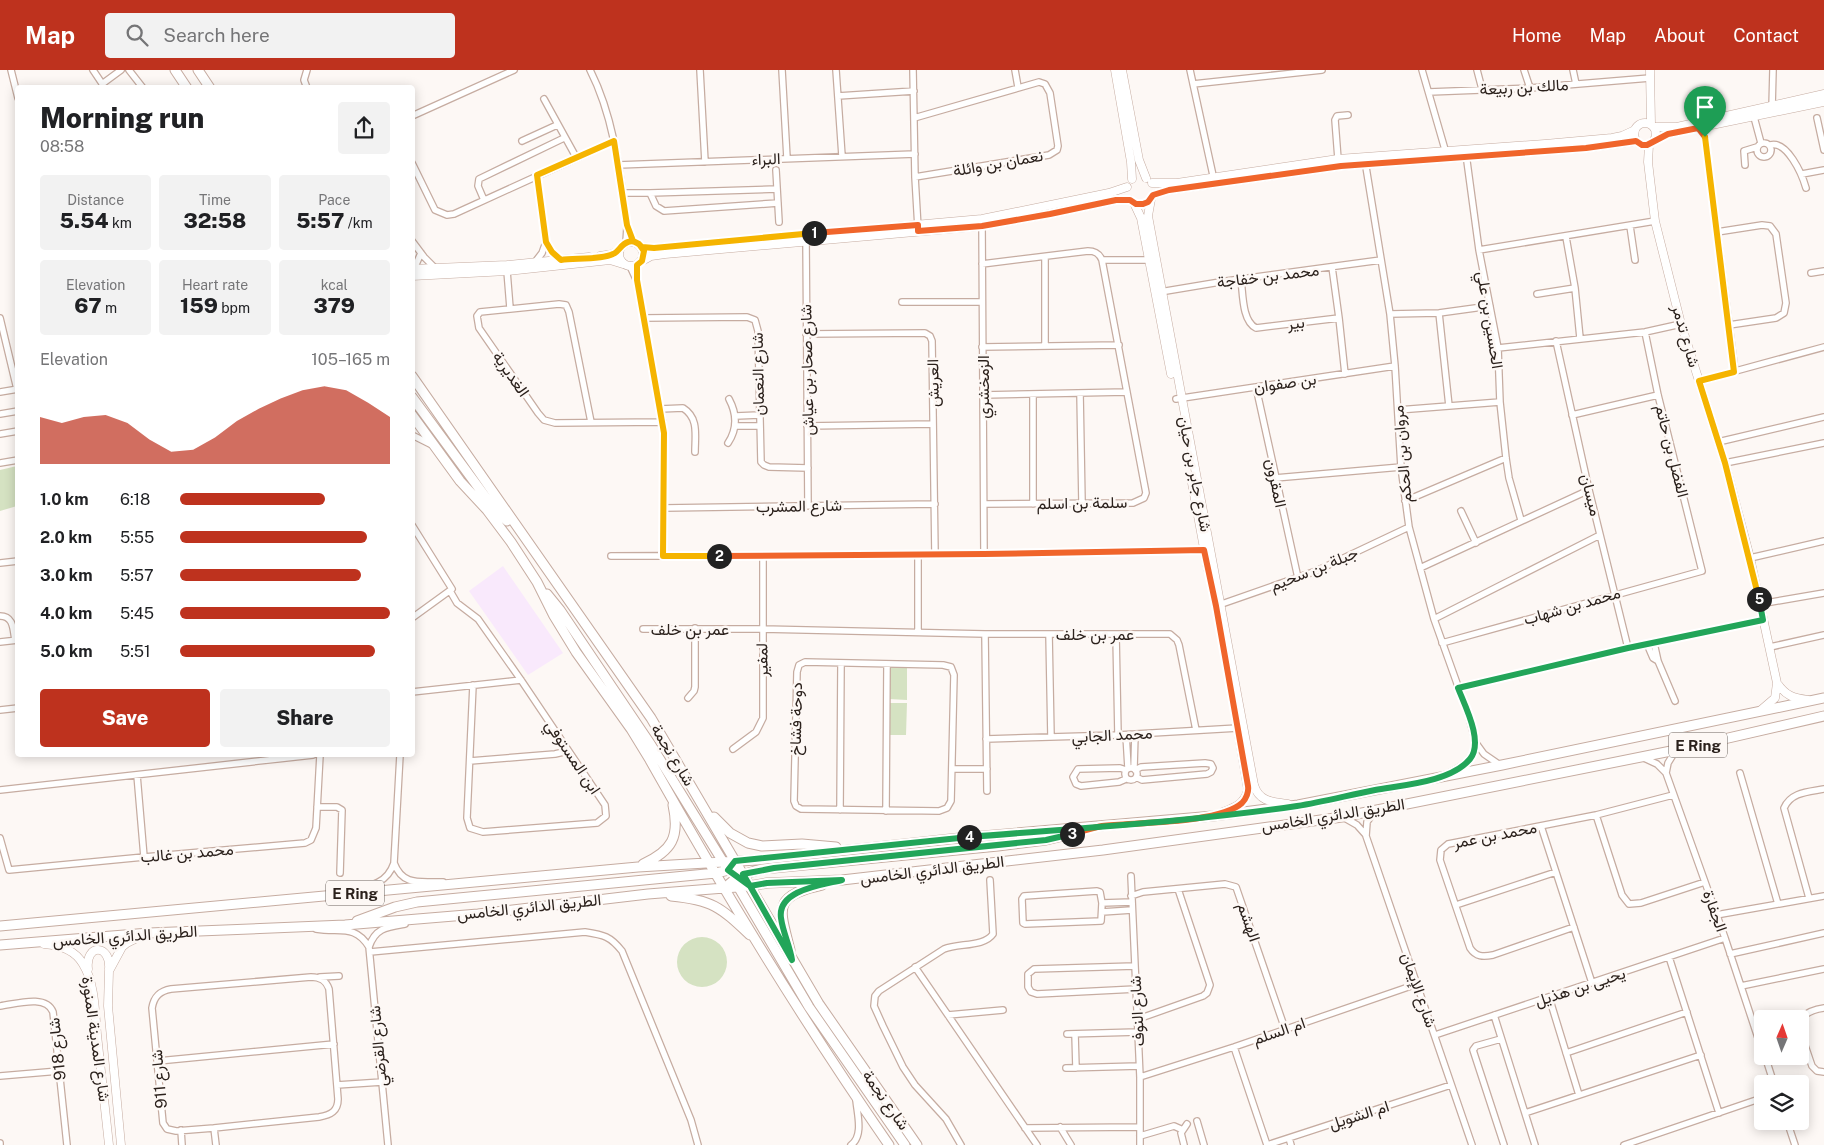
<!DOCTYPE html>
<meta charset="utf-8">
<style>
body{margin:0;font-family:"Public Sans",Vazirmatn,sans-serif;background:#f2f2f2;color:#202124;height:100vh;display:flex;flex-direction:column;font-size:19px;white-space:nowrap}
*{box-sizing:border-box;margin:0}
p{font-size:16px;color:#757577}
.icon{flex:none;width:28px;height:28px;fill:none;stroke:currentColor;stroke-width:2;stroke-linecap:round;stroke-linejoin:round}
.map{position:relative;flex:1;overflow:hidden}
.details{position:absolute;left:15px;top:15px;width:400px;height:672px;display:flex;flex-direction:column;background:#fff;border-radius:5px;box-shadow:0 2px 12px #0003}
.details>*{flex:none}
.needle{width:32px;rotate:2deg}
.fabs{position:absolute;left:1754px;top:940px;display:grid;gap:10px}
.fabs a{display:grid;place-items:center;width:55px;height:55px;border-radius:5px;background:#fff;box-shadow:0 2px 12px #0003;font-size:25px}
.pin{position:absolute;display:grid;place-items:center;width:42px;height:42px;color:#fff;margin:-51px -21px;border-radius:50% 50% 50% 0;rotate:-45deg;box-shadow:0 0 5px #0007}
.pin .icon{rotate:45deg}
.km{position:absolute;width:25px;height:25px;margin:-12px;border-radius:50%;background:#222;color:#fff;font-size:14px;line-height:25px;text-align:center}
.round{display:grid;place-items:center;flex:none;width:52px;height:52px;border-radius:5px;background:#f2f2f2}
.summary{display:flex;align-items:center;justify-content:space-between;height:85px;padding:0 25px}
h1{font-size:28px;font-weight:800;line-height:38px}
.metrics{display:grid;grid-template-columns:repeat(3,1fr);gap:8px;height:85px;padding:5px 25px}
.metrics div{display:grid;align-content:center;border-radius:5px;background:#f2f2f2;text-align:center}
.metrics b{font-size:21px;font-weight:800}
.metrics small{font-size:14px;font-weight:400}
.metrics p{font-size:14px}
.chart{height:140px;padding:10px 25px}
.chart p{display:flex;justify-content:space-between}
.chart svg{width:100%;height:90px;margin-top:5px;fill:#be321e;opacity:.7}
.action{display:flex;gap:10px;margin-top:auto;padding:10px 25px}
.action a{flex:1;height:58px;border-radius:5px;background:#be321e;color:#fff;font-size:20px;font-weight:800;line-height:58px;text-align:center}
.action a+a{background:#f2f2f2;color:#202124}
ul{padding:0 25px;list-style:none;font-size:16px}
li{display:grid;grid-template-columns:80px 60px 1fr;align-items:center;height:38px}
li i{height:12px;border-radius:6px;background:#be321e}
header{display:flex;align-items:center;gap:30px;box-sizing:border-box;height:70px;padding:0 25px;background:#be321e;color:#fff}
header strong{font-size:24px}
nav{display:flex;gap:28px;margin-inline-start:auto;font-size:18px}
.search{width:350px;height:45px;background:#f2f2f2;display:flex;align-items:center;gap:12px;box-sizing:border-box;padding:0 18px;border-radius:5px;color:#757577;font-size:19px}
.map>svg:first-child{display:block}
</style>
<header>
<strong>Map</strong>
<div class="search"><svg class="icon" aria-label="search" viewBox="0 0 24 24"><circle cx="10" cy="10" r="6"/><path d="M15 15l6 6"/></svg>Search here</div>
<nav><a>Home</a><a>Map</a><a>About</a><a>Contact</a></nav>
</header>
<div class="map">
<svg width="1824" height="1075" viewBox="0 0 1824 1075">
<rect width="100%" height="100%" fill="#fdf8f5"/>
<path fill="#f9e9fc" d="M 503,496 L 563,583 L 528,605 L 469,521 Z"/>
<path fill="#d5e2c2" d="M 17,396 L 17,436 L 0,441 L 0,400 Z
M 890,597 L 907,598 L 907,630 L 889,629 Z
M 888,633 L 907,633 L 906,665 L 888,665 Z
M677 892a25 25 0 1 1 50 0a25 25 0 1 1-50 0Z"/>
<g fill="none" stroke-linecap="round" stroke-linejoin="round">
<g stroke="#c6aca1" stroke-width="8">
<path id="minor" d="M 11,0 L 18,28
M 93,0 L 105,18
M 129,0 L 143,18
M 307,0 L 304,10 L 307,18
M 590,0 C 614,47 620,103 627,155 L 633,171
M 700,0 L 705,92
M 782,0 L 787,88
M 836,0 L 842,86
M 913,0 L 915,107 L 918,158
M 1015,0 L 1018,17
M 1190,0 L 1214,110
M 1422,0 L 1446,83
M 1477,0 L 1482,19
M 1524,0 L 1530,18
M 1573,0 L 1576,14
M 102,14 L 121,0
M 1193,14 L 1322,0
M 1429,22 L 1530,18 L 1650,8
M 838,26 L 914,21
M 544,29 L 576,87
M 1772,38 L 1773,0
M 412,46 L 514,0
M 1754,47 L 1761,73
M 914,48 L 1039,12 L 1045,14 L 1050,23 L 1058,76 L 1057,80 L 1049,85 L 915,107
M 1817,48 L 1824,80
M 1698,58 L 1705,67 L 1735,302
M 522,71 L 557,55
M1757 80a7 7 0 1 1 14 0a7 7 0 1 1-14 0Z
M 1770,75 C 1787,70 1802,104 1806,118
M 1466,84 L 1479,180 L 1498,278 L 1500,332 L 1506,388 L 1509,408 L 1521,450
M 1338,89 L 1335,50 L 1337,46 L 1348,45
M 1365,91 L 1390,244 L 1395,296 L 1401,397 L 1409,457 L 1434,549 L 1469,647 L 1476,673 L 1484,684 L 1500,695
M 412,93 L 435,140 L 447,145 L 454,144 L 614,71
M 618,95 L 915,84
M 1745,95 L 1744,81 L 1757,77
M 776,100 L 779,152
M 1802,104 L 1824,100
M 537,105 L 546,172 L 552,182 L 561,190
M 777,119 L 650,123 L 656,136 L 664,141 L 778,133
M 623,123 L 650,123
M 484,130 L 478,116 L 479,109 L 564,68
M 982,154 L 984,484
M 1630,156 L 1635,190
M 1717,162 L 1762,155 L 1770,156 L 1776,164 L 1786,233 L 1784,243 L 1776,248 L 1729,255
M 1566,167 L 1575,218 L 1580,268
M 806,168 L 808,436
M 412,171 L 424,187 L 435,198
M 626,172 L 627,157
M 1479,180 L 1655,151
M 1045,187 L 1045,276
M 1102,190 L 1149,190
M 535,192 L 542,183 L 546,172
M 982,194 L 1088,181 C 1095,181 1099,183 1102,190 L 1146,423 L 1144,428 L 1133,433 L 984,434
M 637,195 L 637,210 L 664,363 L 663,486
M 630,196 L 636,209
M 414,199 L 421,183
M 507,201 L 510,238
M 1811,203 L 1824,201
M 1241,209 C 1243,224 1242,251 1256,258 L 1339,248 L 1332,197
M 1160,222 L 1226,211 L 1381,190
M 1537,224 L 1575,218
M 902,232 L 982,232
M 1439,243 L 1449,336
M 1390,244 L 1439,243 L 1490,236
M 0,248 L 17,319
M 644,248 L 747,247 L 755,250 L 758,261 L 761,392 L 764,395 L 769,397 L 808,398
M 1339,248 L 1345,304
M 806,264 L 925,263 L 930,266 L 932,271 L 935,485
M 1556,271 L 1589,420 L 1628,578
M 982,277 L 1119,275
M 1498,278 L 1645,262 L 1681,254
M 1699,311 L 1824,277
M 1256,317 L 1298,508
M 0,322 L 18,319
M 1080,323 L 1082,433
M 983,325 L 1127,322
M 1033,325 L 1033,434
M 1176,329 L 1395,296
M 660,339 L 683,338 C 699,348 695,365 695,382
M 1398,340 L 1500,332
M 0,344 L 18,341
M 1572,345 L 1658,325
M 736,346 L 759,345
M 591,352 L 569,242 L 566,235 L 559,234 L 480,242 L 477,246 L 479,258 L 538,343 L 544,350 L 555,353 L 663,352
M 735,356 L 760,356
M 807,356 L 933,354
M 0,364 L 18,361
M 412,365 L 430,374
M 1718,372 L 1824,347
M 728,373 C 738,358 737,344 729,329
M 0,393 L 18,390
M 1725,393 L 1824,373
M 1275,408 L 1401,397
M 1405,431 L 1506,388
M 664,438 L 935,434
M 1461,441 L 1476,473
M 412,455 L 452,519 L 412,548
M 918,484 L 918,562
M 611,486 L 984,484 L 1207,480
M 1750,488 L 1824,471
M 0,493 L 18,491
M 1420,498 L 1589,420
M 450,521 L 457,533 L 478,549 L 521,610 L 605,735 L 606,746 L 597,753 L 483,762 L 470,758 L 467,748 L 473,615
M 1760,534 L 1824,523
M 1216,536 L 1316,501 L 1409,457
M 0,546 C 14,546 13,560 15,570
M 1434,549 L 1600,465
M 643,559 L 762,559 L 985,564 L 1170,564 L 1177,570 L 1179,575 L 1196,660
M 985,564 L 987,721
M 1049,564 L 1051,667
M 1116,565 L 1118,665
M 0,572 L 18,570
M 1442,573 L 1702,501 L 1658,325 L 1645,262
M 1654,573 L 1658,591 L 1675,631
M 1647,574 L 1653,588 L 1658,591
M 1770,577 L 1824,565
M 805,592 L 943,595 L 951,597 L 954,605 L 951,731 L 947,738 L 939,741 L 801,739 L 796,736 L 794,731 L 797,602 L 799,595 Z
M 1458,618 L 1628,578 L 1763,550
M 412,622 L 521,610
M 688,628 L 694,621 L 695,617 L 695,558
M 0,640 L 18,638
M 1126,665 L 1128,698
M 986,669 L 1118,665 L 1238,658
M 733,679 L 756,662 L 763,648 L 763,486
M 1644,688 L 1657,694 L 1666,703 L 1725,868 L 1762,980
M 470,691 L 555,684 L 568,681
M1125 704a6 6 0 1 1 12 0a6 6 0 1 1-12 0Z
M 1134,698 L 1135,664
M 952,699 L 987,699
M 1126,700 L 1120,698 L 1078,699 L 1073,707 L 1076,714 L 1081,716 L 1119,712 L 1126,709
M 1135,700 L 1141,697 L 1205,693 L 1211,694 L 1213,698 L 1211,702 L 1207,704 L 1142,710 L 1136,707
M 1449,703 C 1463,696 1474,689 1476,673
M 1666,703 L 1668,693 L 1676,680
M 1740,703 L 1778,834
M 137,705 L 144,787
M 0,720 L 313,685
M 317,737 L 337,737 L 342,740 L 340,803
M 840,740 L 841,594
M 886,741 L 887,595
M 1375,741 L 1367,752 L 1366,766 L 1472,1075
M 1596,745 L 1622,825 L 1629,834 L 1641,833 L 1705,812
M 1343,747 L 1357,755 L 1365,764
M 1541,756 L 1592,913
M 0,768 L 9,800 L 144,787 L 305,773 L 311,770 L 316,758 L 320,685
M 394,793 C 403,817 421,811 443,812
M 1131,806 L 1140,1007 L 1140,1075
M 343,821 C 365,816 386,817 394,793 L 400,685
M 1097,821 L 1100,822 L 1102,833 L 1101,851 L 1025,854 L 1023,853 L 1022,829 L 1024,826 Z
M 1131,826 L 1143,822 L 1225,814 L 1236,817 L 1285,959
M 1809,828 L 1784,738 C 1791,722 1808,722 1824,719
M 1102,833 L 1132,832
M 1456,835 L 1556,802
M 1102,842 L 1132,840
M 1716,845 L 1824,826
M 1574,857 L 1493,885 C 1483,887 1476,887 1470,878 L 1440,790 L 1441,780 L 1448,774 L 1596,745 L 1673,725
M 316,859 C 340,863 355,854 369,877
M 370,882 L 585,862 C 604,865 610,866 622,881 L 691,1050 L 698,1075
M 1730,884 L 1824,863
M 1669,887 L 1719,1043
M 1135,896 L 1034,899 L 1028,904 L 1028,917 L 1031,922 L 1037,924 L 1136,919
M 915,897 L 1037,1075
M 311,907 C 320,907 326,910 329,919 L 338,1029 C 338,1041 331,1045 319,1047 L 214,1058 L 176,1061 L 167,1059 L 163,1053 L 152,938 C 154,926 160,921 171,919 Z
M 320,907 L 339,906
M 1741,916 L 1824,899
M 1549,927 L 1579,1025
M 0,936 C 16,934 46,924 53,942 L 67,1075
M 948,945 L 1003,940
M 1494,945 L 1535,1075
M 1138,949 L 1203,926 L 1207,923 L 1210,915 L 1178,819
M 1800,949 C 1807,942 1815,939 1824,938
M 1800,961 L 1812,996 L 1817,1001 L 1824,1002
M 1067,964 L 1138,962
M 1075,964 L 1076,998
M 1435,965 L 1725,868
M 1501,969 L 1476,976 L 1473,980 L 1504,1075
M 1234,977 L 1267,1075
M 1566,983 L 1687,942
M 1765,986 L 1774,1014
M 158,991 L 334,974
M 1066,998 L 1139,996
M 0,1006 L 59,1001
M 1140,1007 L 1234,977 L 1417,914
M 337,1015 L 382,1012
M 1525,1043 L 1701,985
M 1197,1051 L 1204,1075
M 1787,1051 L 1795,1075
M 1060,1057 L 1071,1075
M 214,1058 L 216,1075
M 1025,1058 L 1140,1057
M 181,1060 L 182,1075
M 1140,1066 L 1174,1056 L 1183,1060
M 1289,1068 L 1291,1075
M 0,1073 L 0,1075
M 388,1075 L 369,877 C 375,858 387,857 405,854
M 851,1075 C 864,1066 857,1043 856,1030
M 961,1075 L 946,1049 L 915,1015 L 903,997 L 883,956 L 874,936 L 875,926 L 879,921 L 944,879 C 959,873 984,877 993,864 L 990,810
M 1184,1075 L 1181,1063 L 1187,1054
M 1267,1075 L 1451,1015
M 1624,1075 L 1762,1028"/>
</g>
<g stroke="#c6aca1" stroke-width="9">
<path id="tertiary" d="M 1115,0 L 1131,92 L 1132,109
M 1122,0 L 1139,90 L 1146,108
M 1650,0 L 1651,54
M1634 64a11 11 0 1 1 22 0a11 11 0 1 1-22 0Z
M 1654,57 L 1677,57 L 1824,24
M 1655,70 L 1668,64 L 1824,32
M 1649,75 L 1648,92 L 1655,151 L 1681,254 L 1725,393 L 1750,488 L 1777,613 L 1775,628 L 1761,640
M 1152,113 L 1177,113 L 1338,89 L 1545,74 L 1612,68 L 1622,66 L 1635,60
M 1153,125 L 1169,120 L 1341,96 L 1586,78 L 1637,71
M 1151,129 L 1148,146 L 1254,715 C 1259,732 1273,732 1288,734
M 1134,133 L 1141,148 L 1171,304
M619 184a12 12 0 1 1 24 0a12 12 0 1 1-24 0Z
M 642,177 L 654,178 L 982,149 L 1109,123 L 1127,117
M 600,186 L 613,184 L 619,180
M 642,191 L 651,186 L 665,184 L 982,156 L 1050,144 L 1116,130 L 1130,130
M 412,199 L 507,195 L 589,187
M 412,206 L 507,201 L 610,190 L 623,194
M 1192,413 L 1208,500
M 1777,613 C 1786,626 1793,628 1808,630
M 1223,742 C 1236,737 1244,734 1248,720 L 1235,642
M 44,874 C 60,875 75,880 83,894 C 95,913 95,943 97,965 C 101,1001 105,1038 109,1075
M 88,899 C 85,873 111,874 109,899
M 121,1075 L 108,936 L 109,901 L 122,877 L 127,873 L 143,865"/>
</g>
<g stroke="#c6aca1" stroke-width="11">
<path id="primary" d="M 175,0 L 187,18
M 198,0 L 210,18
M 412,306 L 651,648 L 819,934 L 917,1075
M 412,327 L 495,440 L 507,451
M 412,345 L 460,411 L 487,440 L 511,472 L 537,512 L 554,546 L 576,582 L 631,659 L 650,690 C 724,822 803,951 889,1075
M 547,524 L 560,540 L 651,675 L 725,795
M 714,747 L 730,763 L 748,773 L 762,776 L 802,774 L 836,777
M 643,794 C 672,781 680,767 673,735
M 736,813 L 809,937 L 905,1075
M 725,818 C 738,805 746,803 763,799 L 998,776 L 1046,770 L 1080,762
M 671,826 C 713,830 720,837 750,865
M 357,851 L 395,837 L 417,832 L 716,803 L 729,800 L 735,791
M 0,856 L 638,797 L 757,790 L 960,768 L 1213,746 L 1298,735 L 1502,695 L 1824,628
M 0,875 L 149,863 L 345,855 L 478,844 L 648,824 L 750,816 L 767,813 L 842,810 L 1103,780 L 1342,747 L 1676,680 L 1824,646
M 790,880 C 780,839 771,826 822,815"/>
</g>
<use href="#minor" stroke="#fff" stroke-width="5.5"/>
<use href="#tertiary" stroke="#fff" stroke-width="8"/>
<use href="#primary" stroke="#fff" stroke-width="9"/>
</g>
<g fill="none" stroke-linecap="round" stroke-linejoin="round">
<g stroke="#fff" stroke-width="10">
<path id="split-1" d="M 814,163 L 918,155 L 918,161 L 982,156 L 1050,144 L 1116,130 L 1130,130 L 1136,134 L 1143,134 L 1148,132 L 1153,125 L 1169,120 L 1341,96 L 1586,78 L 1636,71 L 1642,75 L 1647,75 L 1668,64 L 1698,58 L 1705,67"/>
</g>
<g stroke="#fff" stroke-width="10">
<path id="split-2" d="M 719,486 L 663,486 L 664,363 L 637,210 L 637,195 L 642,191 L 644,181 L 639,174 L 633,171 L 627,155 L 614,71 L 537,105 L 546,172 L 552,182 L 561,190 C 575,188 600,190 613,184 C 619,182 621,174 628,172 C 633,170 638,173 642,177 L 654,178 L 814,163"/>
</g>
<g stroke="#fff" stroke-width="10">
<path id="split-3" d="M 719,486 L 984,484 L 1204,480 L 1216,536 L 1248,716 C 1249,722 1246,729 1242,733 C 1219,754 1134,752 1102,756 C 1091,758 1081,762 1072,764"/>
</g>
<g stroke="#fff" stroke-width="10">
<path id="split-4" d="M 969,767 L 735,791 L 728,800 L 750,816 L 792,890 C 790,876 783,863 781,848 C 777,820 822,815 842,810 L 767,813 L 750,816 L 743,804 L 774,798 L 1046,770 L 1072,764"/>
</g>
<g stroke="#fff" stroke-width="10">
<path id="split-5" d="M 969,767 C 1078,758 1189,752 1297,736 C 1323,732 1349,725 1375,720 C 1403,715 1451,712 1470,689 C 1484,672 1465,636 1458,618 L 1628,578 L 1763,550 L 1759,529"/>
</g>
<g stroke="#fff" stroke-width="10">
<path id="split-6" d="M 1705,67 L 1734,302 L 1699,311 L 1725,393 L 1759,529"/>
</g>
<use href="#split-1" stroke="#f0652b" stroke-width="6"/>
<use href="#split-2" stroke="#f5b400" stroke-width="6"/>
<use href="#split-3" stroke="#f0652b" stroke-width="6"/>
<use href="#split-4" stroke="#22a559" stroke-width="6"/>
<use href="#split-5" stroke="#22a559" stroke-width="6"/>
<use href="#split-6" stroke="#f5b400" stroke-width="6"/>
</g>
<g text-anchor="middle" dominant-baseline="central" stroke-width="5" stroke-linejoin="round" paint-order="stroke">
<g fill="#fdf8f5" stroke="#6a625d" stroke-width="1">
<rect x="1669" y="662.5" width="58" height="25" rx="4"/>
<rect x="326" y="810.5" width="58" height="25" rx="4"/>
</g>
<g font-size="15" font-weight="bold" fill="#2b211c">
<text x="1698" y="675">E Ring</text>
<text x="355" y="823">E Ring</text>
</g>
<g font-size="16" fill="#2b211c" stroke="#fdf8f5">
<text transform="translate(1524 17) rotate(-3)">مالك بن ربيعة</text>
<text transform="translate(766 89) rotate(-2)">البراء</text>
<text transform="translate(998 93) rotate(-10)">نعمان بن وائلة</text>
<text transform="translate(1268 206) rotate(-7)">محمد بن خفاجة</text>
<text transform="translate(1490 250) rotate(81)">الحسين بن علي</text>
<text transform="translate(1296 253) rotate(-7)">بير</text>
<text transform="translate(1686 266) rotate(74)">شارع تدمر</text>
<text transform="translate(807 300) rotate(-91)">شارع صحار بن عياش</text>
<text transform="translate(511 304) rotate(55)">الغديرية</text>
<text transform="translate(758 304) rotate(-91)">شارع النعمان</text>
<text transform="translate(933 313) rotate(-91)">العريش</text>
<text transform="translate(1285 313) rotate(-8)">بن صفوان</text>
<text transform="translate(983 317) rotate(-90)">الزمخشري</text>
<text transform="translate(1672 381) rotate(76)">الفضل بن حاتم</text>
<text transform="translate(1402 384) rotate(-95)">مروان بن الحكم</text>
<text transform="translate(1195 404) rotate(79)">شارع جابر بن حيان</text>
<text transform="translate(1276 413) rotate(78)">المقرون</text>
<text transform="translate(1591 425) rotate(76)">ميسان</text>
<text transform="translate(1082 433) rotate(-1)">سلمة بن اسلم</text>
<text transform="translate(799 436) rotate(-1)">شارع المشرب</text>
<text transform="translate(1314 499) rotate(-22)">جبلة بن سحيم</text>
<text transform="translate(1572 536) rotate(-16)">محمد بن شهاب</text>
<text x="690" y="559">عمر بن خلف</text>
<text x="1095" y="564">عمر بن خلف</text>
<text transform="translate(762 590) rotate(-91)">لمفير</text>
<text transform="translate(796 649) rotate(-89)">دوحة فشاخ</text>
<text transform="translate(1112 665) rotate(-3)">محمد الجابي</text>
<text transform="translate(673 685) rotate(59)">شارع نجمة</text>
<text transform="translate(573 687) rotate(56)">ابن المستوفي</text>
<text transform="translate(1333 745) rotate(-9)">الطريق الدائري الخامس</text>
<text transform="translate(1495 765) rotate(-11)">محمد بن عمر</text>
<text transform="translate(187 783) rotate(-5)">محمد بن غالب</text>
<text transform="translate(932 800) rotate(-7)">الطريق الدائري الخامس</text>
<text transform="translate(529 837) rotate(-6)">الطريق الدائري الخامس</text>
<text transform="translate(1715 841) rotate(70)">الجفارة</text>
<text transform="translate(1249 852) rotate(71)">الهشم</text>
<text transform="translate(125 866) rotate(-4)">الطريق الدائري الخامس</text>
<text transform="translate(1580 917) rotate(-18)">يحيى بن هذيل</text>
<text transform="translate(1419 920) rotate(71)">شارع الإيمان</text>
<text transform="translate(1137 941) rotate(-93)">شارع النوف</text>
<text transform="translate(1279 961) rotate(-19)">ام السلم</text>
<text transform="translate(96 969) rotate(82)">شارع المدينة المنورة</text>
<text transform="translate(378 976) rotate(-95)">شارع القرضي</text>
<text transform="translate(57 979) rotate(-96)">شارع 918</text>
<text transform="translate(159 1009) rotate(-95)">شارع 911</text>
<text transform="translate(886 1030) rotate(55)">شارع نجمة</text>
<text transform="translate(1359 1045) rotate(-18)">ام الشويل</text>
</g>
</g>
</svg>
<div class="fabs">
<a><svg class="needle" viewBox="-14 -14 28 28"><path d="M0-13l5 13h-10z" fill="#e53935"/><path d="M0 13l5-13h-10z" fill="#757577"/></svg></a>
<a><svg class="icon" aria-label="layers" viewBox="0 0 24 24"><path d="M12 4l9 5-9 5-9-5zM3 14l9 5 9-5"/></svg></a>
</div>
<div class="pin" style="left:1705px;top:67px;background:#1e9e55"><svg class="icon" aria-label="arrive" viewBox="0 0 24 24"><path d="M6 21V4h12l-3 4 3 4H6"/></svg></div>
<b class="km" style="left:814px;top:163px">1</b>
<b class="km" style="left:719px;top:486px">2</b>
<b class="km" style="left:1072px;top:764px">3</b>
<b class="km" style="left:969px;top:767px">4</b>
<b class="km" style="left:1759px;top:529px">5</b>
<section class="details">
<div class="summary"><div><h1>Morning run</h1><p>08:58</p></div><a class="round"><svg class="icon" aria-label="share" viewBox="0 0 24 24"><path d="M12 15V3M7 8l5-5 5 5M5 13v7h14v-7"/></svg></a></div>
<div class="metrics">
<div><p>Distance</p><b>5.54<small> km</small></b></div>
<div><p>Time</p><b>32:58</b></div>
<div><p>Pace</p><b>5:57<small> /km</small></b></div>
</div>
<div class="metrics">
<div><p>Elevation</p><b>67<small> m</small></b></div>
<div><p>Heart rate</p><b>159<small> bpm</small></b></div>
<div><p>kcal</p><b>379</b></div>
</div>
<div class="chart"><p><span>Elevation</span>105–165 m</p>
<svg viewBox="0 0 160 44" preserveAspectRatio="none"><path d="M0 44V21L10 24L20 21L30 20L40 24L50 32L60 38L70 37L80 31L90 23L100 17L110 12L120 8L130 6L140 8L150 14L160 21V44z"/></svg>
</div>
<ul>
<li><b>1.0 km</b>6:18<i style="width:69%"></i></li>
<li><b>2.0 km</b>5:55<i style="width:89%"></i></li>
<li><b>3.0 km</b>5:57<i style="width:86%"></i></li>
<li><b>4.0 km</b>5:45<i style="width:100%"></i></li>
<li><b>5.0 km</b>5:51<i style="width:93%"></i></li>
</ul>
<div class="action"><a>Save</a><a>Share</a></div>
</section>
</div>
